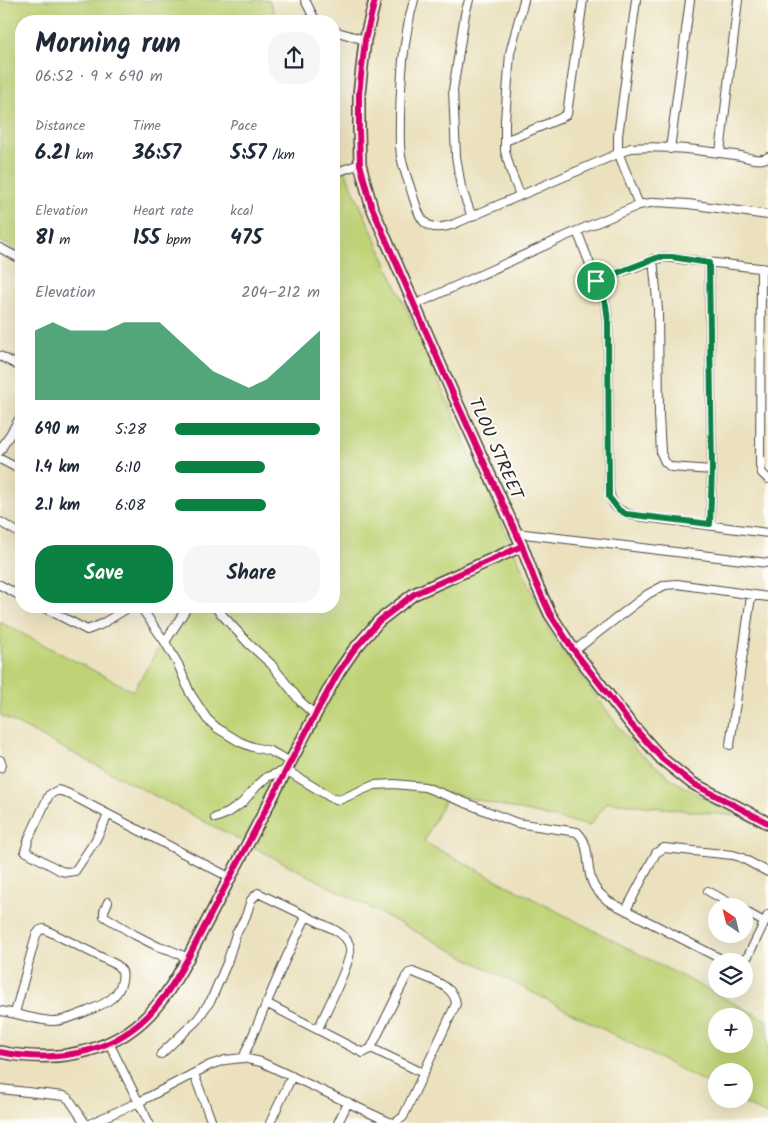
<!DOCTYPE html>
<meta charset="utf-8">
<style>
body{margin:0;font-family:Kalam,sans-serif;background:#f6f6f7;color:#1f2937;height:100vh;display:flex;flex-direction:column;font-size:19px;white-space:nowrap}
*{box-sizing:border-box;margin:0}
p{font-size:16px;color:#747a83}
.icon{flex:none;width:28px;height:28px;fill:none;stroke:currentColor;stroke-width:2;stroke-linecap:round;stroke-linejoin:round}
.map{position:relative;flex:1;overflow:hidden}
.details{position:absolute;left:15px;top:15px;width:325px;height:598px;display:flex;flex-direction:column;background:#fff;border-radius:20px;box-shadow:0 5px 20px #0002}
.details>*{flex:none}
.needle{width:32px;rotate:325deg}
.controls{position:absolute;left:708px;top:898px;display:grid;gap:10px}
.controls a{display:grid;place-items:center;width:45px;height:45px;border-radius:50%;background:#fff;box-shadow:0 5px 20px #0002;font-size:25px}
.pin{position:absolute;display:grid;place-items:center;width:42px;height:42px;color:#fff;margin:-21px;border:2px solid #fff;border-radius:50%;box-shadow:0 1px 5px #0007}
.round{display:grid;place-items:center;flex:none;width:52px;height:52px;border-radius:20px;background:#f6f6f7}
.overview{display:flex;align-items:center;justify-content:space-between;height:85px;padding:0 20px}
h1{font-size:28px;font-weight:800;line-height:38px}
.stats{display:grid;grid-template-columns:repeat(3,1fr);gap:8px;height:85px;padding:5px 20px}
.stats div{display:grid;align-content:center}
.stats b{font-size:21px;font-weight:800}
.stats small{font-size:14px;font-weight:400}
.stats p{font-size:14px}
.chart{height:140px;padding:10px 20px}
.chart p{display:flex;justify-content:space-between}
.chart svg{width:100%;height:90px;margin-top:5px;fill:#0b8043;opacity:.7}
.cta{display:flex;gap:10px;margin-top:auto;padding:10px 20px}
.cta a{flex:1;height:58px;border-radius:20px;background:#0b8043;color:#fff;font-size:20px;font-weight:800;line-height:58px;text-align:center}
.cta a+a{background:#f6f6f7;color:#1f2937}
ul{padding:0 20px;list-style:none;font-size:16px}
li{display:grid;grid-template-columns:80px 60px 1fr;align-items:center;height:38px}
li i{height:12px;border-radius:6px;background:#0b8043}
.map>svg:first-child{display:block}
</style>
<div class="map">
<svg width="768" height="1123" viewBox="0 0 768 1123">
<rect width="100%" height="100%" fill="#fdfcf7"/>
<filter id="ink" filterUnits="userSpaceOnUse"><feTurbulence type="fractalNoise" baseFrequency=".02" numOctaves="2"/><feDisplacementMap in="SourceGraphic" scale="10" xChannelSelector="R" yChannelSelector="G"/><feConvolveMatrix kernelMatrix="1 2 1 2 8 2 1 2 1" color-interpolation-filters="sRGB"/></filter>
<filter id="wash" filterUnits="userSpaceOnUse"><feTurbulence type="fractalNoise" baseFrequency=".0096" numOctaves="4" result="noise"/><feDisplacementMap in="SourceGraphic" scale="20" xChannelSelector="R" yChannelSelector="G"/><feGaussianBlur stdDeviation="1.12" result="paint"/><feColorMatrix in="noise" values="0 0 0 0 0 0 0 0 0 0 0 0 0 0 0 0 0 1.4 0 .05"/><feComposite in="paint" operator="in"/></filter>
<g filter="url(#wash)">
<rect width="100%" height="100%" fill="#ebe1be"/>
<path fill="#bfd376" stroke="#757f50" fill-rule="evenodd" d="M 0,0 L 269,0 L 278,21 L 21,21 L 21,252 L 0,241 Z
M 334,146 L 552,636 L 636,750 L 673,780 L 735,816 L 608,802 L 589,826 L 448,793 L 424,842 L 768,1021 L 768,1116 L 736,1099 L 744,1099 L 744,1071 L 716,1071 L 716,1088 L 0,715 L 0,622 L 133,691 L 184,606 L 334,606 ZM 716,1016 L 744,1016 L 744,1044 L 716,1044 Z"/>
</g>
<g filter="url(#ink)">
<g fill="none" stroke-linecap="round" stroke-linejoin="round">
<g stroke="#484641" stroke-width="10">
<path id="street" d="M 305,0 L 314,18 L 318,21
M 414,0 C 403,39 401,77 400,117 C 400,130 399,143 401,156 C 403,168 408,180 412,193 C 420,218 423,235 454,224 L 631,148 C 667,145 706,151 741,156 C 750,158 761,162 768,157
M 469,0 L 465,14 L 453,90 L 456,156 L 461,187 L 472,217
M 636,0 L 618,136 L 618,152 L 639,205
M 334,31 L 365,40
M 505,141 L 559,119 L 567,114 L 583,0
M 670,149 L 690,0
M 720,153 L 738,0
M 334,173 L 360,164
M 520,195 L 511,172 L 505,151 L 505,120 L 510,53 L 524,0
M 577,231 L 606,305 L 608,322 L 609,488 C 610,506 619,512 636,516 L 768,533
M 0,248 L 21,259
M 653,259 L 658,310 L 659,415 L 661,453 L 665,462 L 671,467 L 712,470
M 709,263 L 712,470 L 710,524
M 761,268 L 760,466 L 762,473 L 768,479
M 596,281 L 663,257 L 768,269
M 414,305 L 577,231 L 639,205 L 656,202 L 688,204 L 768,215
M 0,356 L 21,367
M 0,451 L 21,416
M 0,459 L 21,470
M 0,522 L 21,534
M 516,533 L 768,563
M 0,585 L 21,596
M 41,606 L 87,630 L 100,625 L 131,606
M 140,606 L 165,642 L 178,664 L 190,693 L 207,719 L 217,728 L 240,742 L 253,747 L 270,751 L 291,762
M 214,606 L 249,644 L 271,664 L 300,701 L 315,715
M 165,642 L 188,606
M 574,651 L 648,594 L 665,585 L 677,584 L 768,597
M 730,745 L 751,596
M 0,760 L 2,765 L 0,768
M 108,815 L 95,841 L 75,871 L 67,872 L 61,871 L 25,851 L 29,838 L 49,795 L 58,790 L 67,793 L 231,878
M 215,818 L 228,813 L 242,803 L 257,786 L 267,777 L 286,770 L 330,797 L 339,800 L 374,785 L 394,784 L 425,787 L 517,823 L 577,832 C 593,847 584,869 594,886 C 597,892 604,897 608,901 L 725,961
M 708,891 L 735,906
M 108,902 L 104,911 L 104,916 L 135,935 L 159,947 L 170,950 L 188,958
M 626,910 L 656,853 L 664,848 L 733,855 L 740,857 L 768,872
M 744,911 L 764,922
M 743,961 L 748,956 L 768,915
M 0,1011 C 16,1013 39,1021 54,1021 C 66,1021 106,1005 114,996 C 120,990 124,979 122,971 L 117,965 L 44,929 L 40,930 L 36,935 L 15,1013
M 109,1043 L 149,1123
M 371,1048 L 423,1073
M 161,1054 L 197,1020 L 211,1000 L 227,963 L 236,934 L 246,916 L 251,900 L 258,893 L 335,930 C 342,934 349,940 350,948 C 353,959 324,1015 318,1029
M 243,1058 L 286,958 L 306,917
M 194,1074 L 212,1123
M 0,1089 L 64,1096 L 69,1099 L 85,1123
M 91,1123 L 139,1102 L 210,1065 L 225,1060 L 243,1058 L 261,1062 L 389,1122 L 395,1123 L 403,1117 L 456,1004 C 455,985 428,979 413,972 L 409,973 L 406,977 L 371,1048 L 363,1053 L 266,1003
M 270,1123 L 292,1076
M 338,1123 L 348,1102"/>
</g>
<g stroke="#484641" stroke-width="14">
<path id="secondary" d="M 375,0 L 365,40 L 359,94 L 359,130 L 360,164 L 371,205 L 449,385 L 522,546 L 535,581 L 550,614 L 572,648 L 630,723 L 662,759 L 692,783 L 768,823
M 0,1052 C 59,1064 120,1053 159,1003 C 171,989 179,973 188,958 L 315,715 L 338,673 L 353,651 L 379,621 L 414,594 L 522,546"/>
</g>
<use href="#street" stroke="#fff" stroke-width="8"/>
<use href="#secondary" stroke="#fde4d1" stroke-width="11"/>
<g stroke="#fdfcf7" stroke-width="9">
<path id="cycleway" d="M 375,0 L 365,40 L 359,94 L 359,130 L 360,164 L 371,205 L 449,385 L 522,546 L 535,581 L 550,614 L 572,648 L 630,723 L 662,759 L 692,783 L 768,823
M 0,1052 C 59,1064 120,1053 159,1003 C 171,989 179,973 188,958 L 315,715 L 338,673 L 353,651 L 379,621 L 414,594 L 522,546"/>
</g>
<use href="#cycleway" stroke="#d6006c" stroke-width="6"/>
</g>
</g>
<g fill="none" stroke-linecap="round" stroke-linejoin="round" filter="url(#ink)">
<g stroke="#fff" stroke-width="10">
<path id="route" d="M 659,257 L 672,257 L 709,263 L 712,470 L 710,524 L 626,514 L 619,510 L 609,497 L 608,322 L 606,305 L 596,281 Z"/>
</g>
<use href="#route" stroke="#0b8043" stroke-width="6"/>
</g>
<g text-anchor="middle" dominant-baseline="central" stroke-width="4" stroke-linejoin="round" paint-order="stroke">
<g font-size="18" fill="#2b2b2b" stroke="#fdfcf7">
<text transform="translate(495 449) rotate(66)">TLOU STREET</text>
</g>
</g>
</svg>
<div class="controls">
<a><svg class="needle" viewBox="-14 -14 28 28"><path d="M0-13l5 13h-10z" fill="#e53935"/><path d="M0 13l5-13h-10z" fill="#747a83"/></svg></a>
<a><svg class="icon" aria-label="layers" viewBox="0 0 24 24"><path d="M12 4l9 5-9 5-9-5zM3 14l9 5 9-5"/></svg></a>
<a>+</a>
<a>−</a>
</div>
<div class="pin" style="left:596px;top:281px;background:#1e9e55"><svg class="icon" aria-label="arrive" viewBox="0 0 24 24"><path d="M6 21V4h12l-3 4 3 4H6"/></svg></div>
<section class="details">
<div class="overview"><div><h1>Morning run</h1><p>06:52 · 9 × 690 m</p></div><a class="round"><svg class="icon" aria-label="share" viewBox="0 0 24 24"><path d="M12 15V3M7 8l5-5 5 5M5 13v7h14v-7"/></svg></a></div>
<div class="stats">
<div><p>Distance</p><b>6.21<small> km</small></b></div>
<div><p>Time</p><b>36:57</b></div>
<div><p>Pace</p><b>5:57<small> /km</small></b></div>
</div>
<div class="stats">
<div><p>Elevation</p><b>81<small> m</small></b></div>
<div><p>Heart rate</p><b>155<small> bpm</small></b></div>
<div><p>kcal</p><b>475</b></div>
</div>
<div class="chart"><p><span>Elevation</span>204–212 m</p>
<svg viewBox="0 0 160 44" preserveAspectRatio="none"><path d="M0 44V10L10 6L20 10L30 10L40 10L50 6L60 6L70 6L80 14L90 22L100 30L110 34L120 38L130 34L140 26L150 18L160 10V44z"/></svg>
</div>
<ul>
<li><b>690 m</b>5:28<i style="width:100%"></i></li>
<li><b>1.4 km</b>6:10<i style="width:62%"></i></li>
<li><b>2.1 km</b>6:08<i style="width:63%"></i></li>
</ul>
<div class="cta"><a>Save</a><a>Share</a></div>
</section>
</div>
